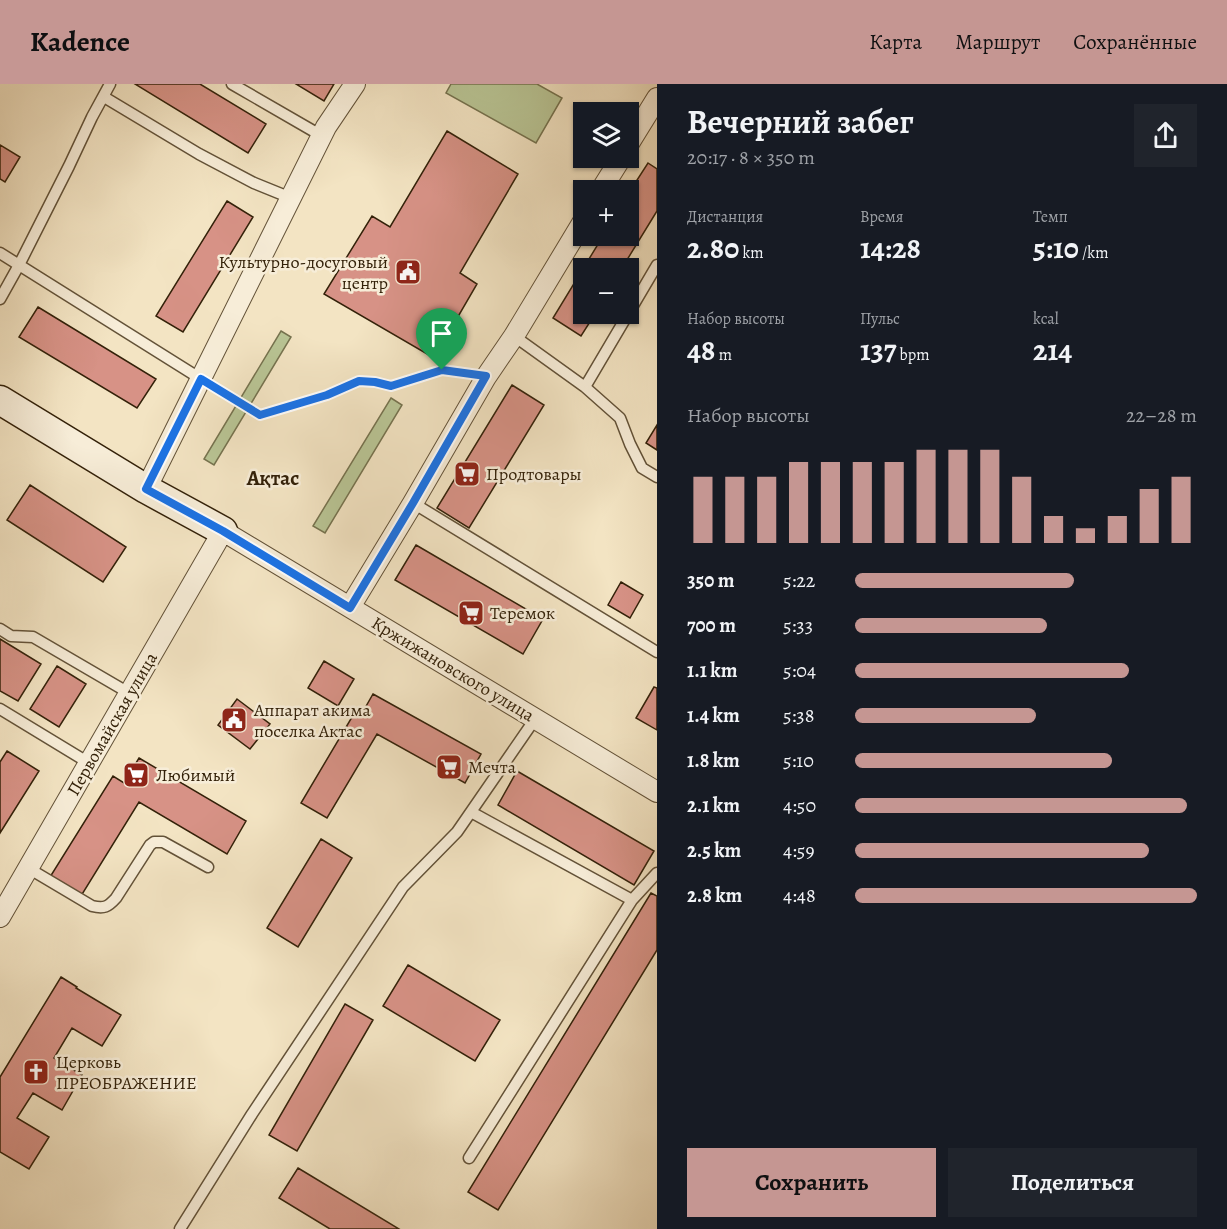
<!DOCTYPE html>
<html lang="ru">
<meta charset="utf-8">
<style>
body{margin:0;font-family:Alegreya,serif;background:#20242c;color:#f1f3f6;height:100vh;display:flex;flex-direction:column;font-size:22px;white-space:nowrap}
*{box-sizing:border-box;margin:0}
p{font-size:20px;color:#9ea1a6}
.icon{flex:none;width:33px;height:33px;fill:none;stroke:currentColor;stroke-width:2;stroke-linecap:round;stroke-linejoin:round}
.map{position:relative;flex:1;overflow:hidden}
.sheet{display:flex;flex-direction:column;background:#171b24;width:570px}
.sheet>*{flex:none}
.tools{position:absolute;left:573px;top:18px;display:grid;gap:12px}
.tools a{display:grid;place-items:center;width:66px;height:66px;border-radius:0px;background:#171b24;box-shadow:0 2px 4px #0004;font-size:30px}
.pin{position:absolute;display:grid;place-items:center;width:51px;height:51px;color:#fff;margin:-62px -26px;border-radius:50% 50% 50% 0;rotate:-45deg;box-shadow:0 0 6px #0007}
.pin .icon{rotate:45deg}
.round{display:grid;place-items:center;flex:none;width:63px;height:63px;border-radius:0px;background:#20242c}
.head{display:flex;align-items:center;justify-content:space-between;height:102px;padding:0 30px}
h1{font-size:33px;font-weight:700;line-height:45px}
.stats{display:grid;grid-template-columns:repeat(3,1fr);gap:9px;height:102px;padding:6px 30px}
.stats div{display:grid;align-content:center}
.stats b{font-size:30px;font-weight:700}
.stats small{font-size:16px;font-weight:400}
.stats p{font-size:16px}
.chart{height:168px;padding:12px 30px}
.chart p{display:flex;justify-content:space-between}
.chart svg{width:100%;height:108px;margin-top:6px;stroke:#c59692;stroke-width:6}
.action{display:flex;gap:12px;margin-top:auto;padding:12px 30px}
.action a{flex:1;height:69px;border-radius:0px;background:#c59692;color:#111;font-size:24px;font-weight:700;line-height:69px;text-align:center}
.action a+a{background:#20242c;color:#f1f3f6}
ul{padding:0 30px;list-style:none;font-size:20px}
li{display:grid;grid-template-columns:96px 72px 1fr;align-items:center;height:45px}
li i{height:15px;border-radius:8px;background:#c59692}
header{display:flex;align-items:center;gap:36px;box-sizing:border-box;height:84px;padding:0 30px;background:#c59692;color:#111}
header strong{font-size:28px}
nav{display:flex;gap:33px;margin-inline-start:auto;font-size:21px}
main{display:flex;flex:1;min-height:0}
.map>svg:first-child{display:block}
</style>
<header>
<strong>Kadence</strong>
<nav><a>Карта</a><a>Маршрут</a><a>Сохранённые</a></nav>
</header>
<main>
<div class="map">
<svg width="657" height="1145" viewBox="0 0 657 1145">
<rect width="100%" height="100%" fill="#f3e4c3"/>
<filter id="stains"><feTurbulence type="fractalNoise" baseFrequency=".00333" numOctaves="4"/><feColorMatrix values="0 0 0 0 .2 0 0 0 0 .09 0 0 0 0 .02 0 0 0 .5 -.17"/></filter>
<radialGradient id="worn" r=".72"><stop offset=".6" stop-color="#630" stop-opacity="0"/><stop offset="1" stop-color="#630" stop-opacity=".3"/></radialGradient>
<path fill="#b9c595" stroke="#76734f" stroke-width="1.5" d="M 451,0 L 537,0 L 562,14 L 536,59 L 446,9 Z
M 281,247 L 291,253 L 214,381 L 204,375 Z
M 391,314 L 402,321 L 325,449 L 313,442 Z"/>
<path fill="#d79286" stroke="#332109" stroke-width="1.5" d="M 135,0 L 200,0 L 266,40 L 248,69 Z
M 296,0 L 334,0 L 324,17 Z
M 447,47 L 518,90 L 460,189 L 477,200 L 434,274 L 324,210 L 372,132 L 390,143 Z
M 0,61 L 20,73 L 5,98 L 0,95 Z
M 648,79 L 657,85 L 657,127 L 622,184 L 584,184 L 584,230 L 595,230 L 581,252 L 553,234 L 603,152 L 628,152 L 628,110 Z
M 227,117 L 253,133 L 183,248 L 156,232 Z
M 38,223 L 156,295 L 137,324 L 19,253 Z
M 512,301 L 544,321 L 469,444 L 437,424 Z
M 657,341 L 657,366 L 646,359 Z
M 30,401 L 126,463 L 103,498 L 7,436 Z
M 416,461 L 543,535 L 523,570 L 395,496 Z
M 621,498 L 643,511 L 630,534 L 608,521 Z
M 0,555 L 41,580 L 18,617 L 0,607 Z
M 324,577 L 354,595 L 338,622 L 308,604 Z
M 57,582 L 86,600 L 59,643 L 30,625 Z
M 654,603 L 657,604 L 657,646 L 636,634 Z
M 373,610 L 481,670 L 465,699 L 377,650 L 327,734 L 301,719 L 355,628 L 361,631 Z
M 237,615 L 270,640 L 250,665 L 218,641 Z
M 7,667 L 39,687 L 0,749 L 0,678 Z
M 139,674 L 246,737 L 227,770 L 139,718 L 81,812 L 50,793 L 113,692 L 124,699 Z
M 517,687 L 654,767 L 634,801 L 498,721 Z
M 321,755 L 352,774 L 298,863 L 267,844 Z
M 651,809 L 657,812 L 657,866 L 498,1126 L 468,1108 Z
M 408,881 L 500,936 L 475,977 L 383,922 Z
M 61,893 L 77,903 L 76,904 L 121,931 L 102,962 L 72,944 L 54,974 L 82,991 L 62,1026 L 33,1009 L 17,1034 L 49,1053 L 29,1085 L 0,1068 L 0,993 Z
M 345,920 L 373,936 L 297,1067 L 269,1051 Z
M 298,1084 L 399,1145 L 330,1145 L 279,1114 Z"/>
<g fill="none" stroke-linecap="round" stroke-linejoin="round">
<g stroke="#635238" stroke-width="13">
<path id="lane" d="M 232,0 L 322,52
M 104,13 L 199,70 L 254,99 L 291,114
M 0,169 L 201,295
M 657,181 L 585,303 L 620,334 L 630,360 L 642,384 L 657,393
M 0,215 L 19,181 L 69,82 L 92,33 L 110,0
M 514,252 L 585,303
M 413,419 L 657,568
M 0,545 L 11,552 L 33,553 L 129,609
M 0,625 L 89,679
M 471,728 L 632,816
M 28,784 L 92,822 C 104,825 108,823 116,814 L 150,761 L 154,758 L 163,758 L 208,783
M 469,1074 L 632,816 L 657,789
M 180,1145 L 252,1030 L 403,803 L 457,748 L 535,635"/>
</g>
<g stroke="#635238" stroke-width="22">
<path id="street" d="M 628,61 L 657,14
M 601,106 L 621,74
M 146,405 L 326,43 L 355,0
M 350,523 L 413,419 L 486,293 L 514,252 L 584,136
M 0,833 L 223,447 L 657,708"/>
</g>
<g stroke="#332109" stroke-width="31">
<path id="secondary" d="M 0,316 L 146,405 L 223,447"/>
</g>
<path stroke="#332109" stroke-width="3" stroke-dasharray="4.5 3" stroke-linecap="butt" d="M 217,304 L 260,331 L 327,311 L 359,297 L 375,298 L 391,302 L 442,286 L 467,290"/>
<use href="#lane" stroke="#f7edd8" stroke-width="10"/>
<use href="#street" stroke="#f7edd8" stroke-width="20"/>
<use href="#secondary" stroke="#f7edd8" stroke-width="28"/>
</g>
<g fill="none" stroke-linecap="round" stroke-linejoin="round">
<g stroke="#fff" stroke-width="12">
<path id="route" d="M 442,286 L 486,292 L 413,419 L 350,524 L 223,447 L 146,405 L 201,295 L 260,331 L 327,311 L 359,297 L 375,298 L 391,302 Z"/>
</g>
<use href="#route" stroke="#1a73e8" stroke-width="8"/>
</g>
<defs>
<g id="civic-square" transform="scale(1.35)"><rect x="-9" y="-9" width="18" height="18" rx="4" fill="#8f2418" stroke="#f7edd8"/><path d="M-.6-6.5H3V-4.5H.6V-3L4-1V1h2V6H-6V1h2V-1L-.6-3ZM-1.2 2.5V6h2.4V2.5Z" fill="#fff"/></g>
<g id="supermarket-square" transform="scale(1.35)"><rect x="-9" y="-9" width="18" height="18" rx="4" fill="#8f2418" stroke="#f7edd8"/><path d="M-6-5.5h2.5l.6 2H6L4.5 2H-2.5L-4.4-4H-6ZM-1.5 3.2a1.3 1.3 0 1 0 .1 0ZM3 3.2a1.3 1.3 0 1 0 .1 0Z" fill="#fff"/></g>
<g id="church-square" transform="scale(1.35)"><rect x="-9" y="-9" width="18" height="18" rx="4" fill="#8f2418" stroke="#f7edd8"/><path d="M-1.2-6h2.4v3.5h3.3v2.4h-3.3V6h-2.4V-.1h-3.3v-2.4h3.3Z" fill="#fff"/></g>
</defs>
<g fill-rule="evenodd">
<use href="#civic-square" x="408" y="188"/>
<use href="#supermarket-square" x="467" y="390"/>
<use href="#supermarket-square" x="471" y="529"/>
<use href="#civic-square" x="234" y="636"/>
<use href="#supermarket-square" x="449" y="683"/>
<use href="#supermarket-square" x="136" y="691"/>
<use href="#church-square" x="36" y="988"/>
</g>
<g text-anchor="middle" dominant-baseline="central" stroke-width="5" stroke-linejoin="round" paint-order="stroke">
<g font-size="18" fill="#332109" stroke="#f7edd8" text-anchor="start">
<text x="388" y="178" text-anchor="end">Культурно-досуговый<tspan x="388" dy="21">центр</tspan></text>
<text x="486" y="390">Продтовары</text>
<text x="490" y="529">Теремок</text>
<text x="254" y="626">Аппарат акима<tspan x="254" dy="21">поселка Актас</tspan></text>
<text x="468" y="683">Мечта</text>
<text x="156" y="691">Любимый</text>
<text x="56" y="978">Церковь<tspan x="56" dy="21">ПРЕОБРАЖЕНИЕ</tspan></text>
</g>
<g font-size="18" fill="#332109" stroke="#f7edd8">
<text transform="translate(453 585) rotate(31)">Кржижановского улица</text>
<text transform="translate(112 640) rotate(-60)">Первомайская улица</text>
</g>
<g font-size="21" font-weight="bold" fill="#332109" stroke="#f7edd8">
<text x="273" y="394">Ақтас</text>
</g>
</g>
<rect width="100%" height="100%" filter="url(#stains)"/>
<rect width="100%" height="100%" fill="url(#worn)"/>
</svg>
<div class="tools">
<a><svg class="icon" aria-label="layers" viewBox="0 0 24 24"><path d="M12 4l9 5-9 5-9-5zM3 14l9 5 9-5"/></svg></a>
<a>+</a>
<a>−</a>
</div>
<div class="pin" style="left:442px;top:286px;background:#1e9e55"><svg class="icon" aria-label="arrive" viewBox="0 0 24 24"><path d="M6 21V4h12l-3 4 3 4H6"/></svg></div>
</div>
<section class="sheet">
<div class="head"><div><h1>Вечерний забег</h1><p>20:17 · 8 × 350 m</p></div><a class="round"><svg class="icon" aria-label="share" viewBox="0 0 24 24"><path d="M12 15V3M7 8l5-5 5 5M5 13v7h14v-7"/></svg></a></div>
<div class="stats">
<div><p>Дистанция</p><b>2.80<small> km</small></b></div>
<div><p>Время</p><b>14:28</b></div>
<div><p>Темп</p><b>5:10<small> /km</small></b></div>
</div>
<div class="stats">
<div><p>Набор высоты</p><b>48<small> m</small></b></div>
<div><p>Пульс</p><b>137<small> bpm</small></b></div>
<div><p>kcal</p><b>214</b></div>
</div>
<div class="chart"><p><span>Набор высоты</span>22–28 m</p>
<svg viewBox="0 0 160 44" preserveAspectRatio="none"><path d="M5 44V17M15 44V17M25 44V17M35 44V11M45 44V11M55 44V11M65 44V11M75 44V6M85 44V6M95 44V6M105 44V17M115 44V33M125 44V38M135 44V33M145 44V22M155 44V17"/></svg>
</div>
<ul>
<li><b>350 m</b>5:22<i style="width:64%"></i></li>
<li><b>700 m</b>5:33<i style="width:56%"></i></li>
<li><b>1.1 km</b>5:04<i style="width:80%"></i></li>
<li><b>1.4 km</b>5:38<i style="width:53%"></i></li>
<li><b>1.8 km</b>5:10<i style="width:75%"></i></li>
<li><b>2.1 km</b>4:50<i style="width:97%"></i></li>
<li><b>2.5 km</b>4:59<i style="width:86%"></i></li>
<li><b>2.8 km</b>4:48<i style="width:100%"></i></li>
</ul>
<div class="action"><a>Сохранить</a><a>Поделиться</a></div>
</section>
</main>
